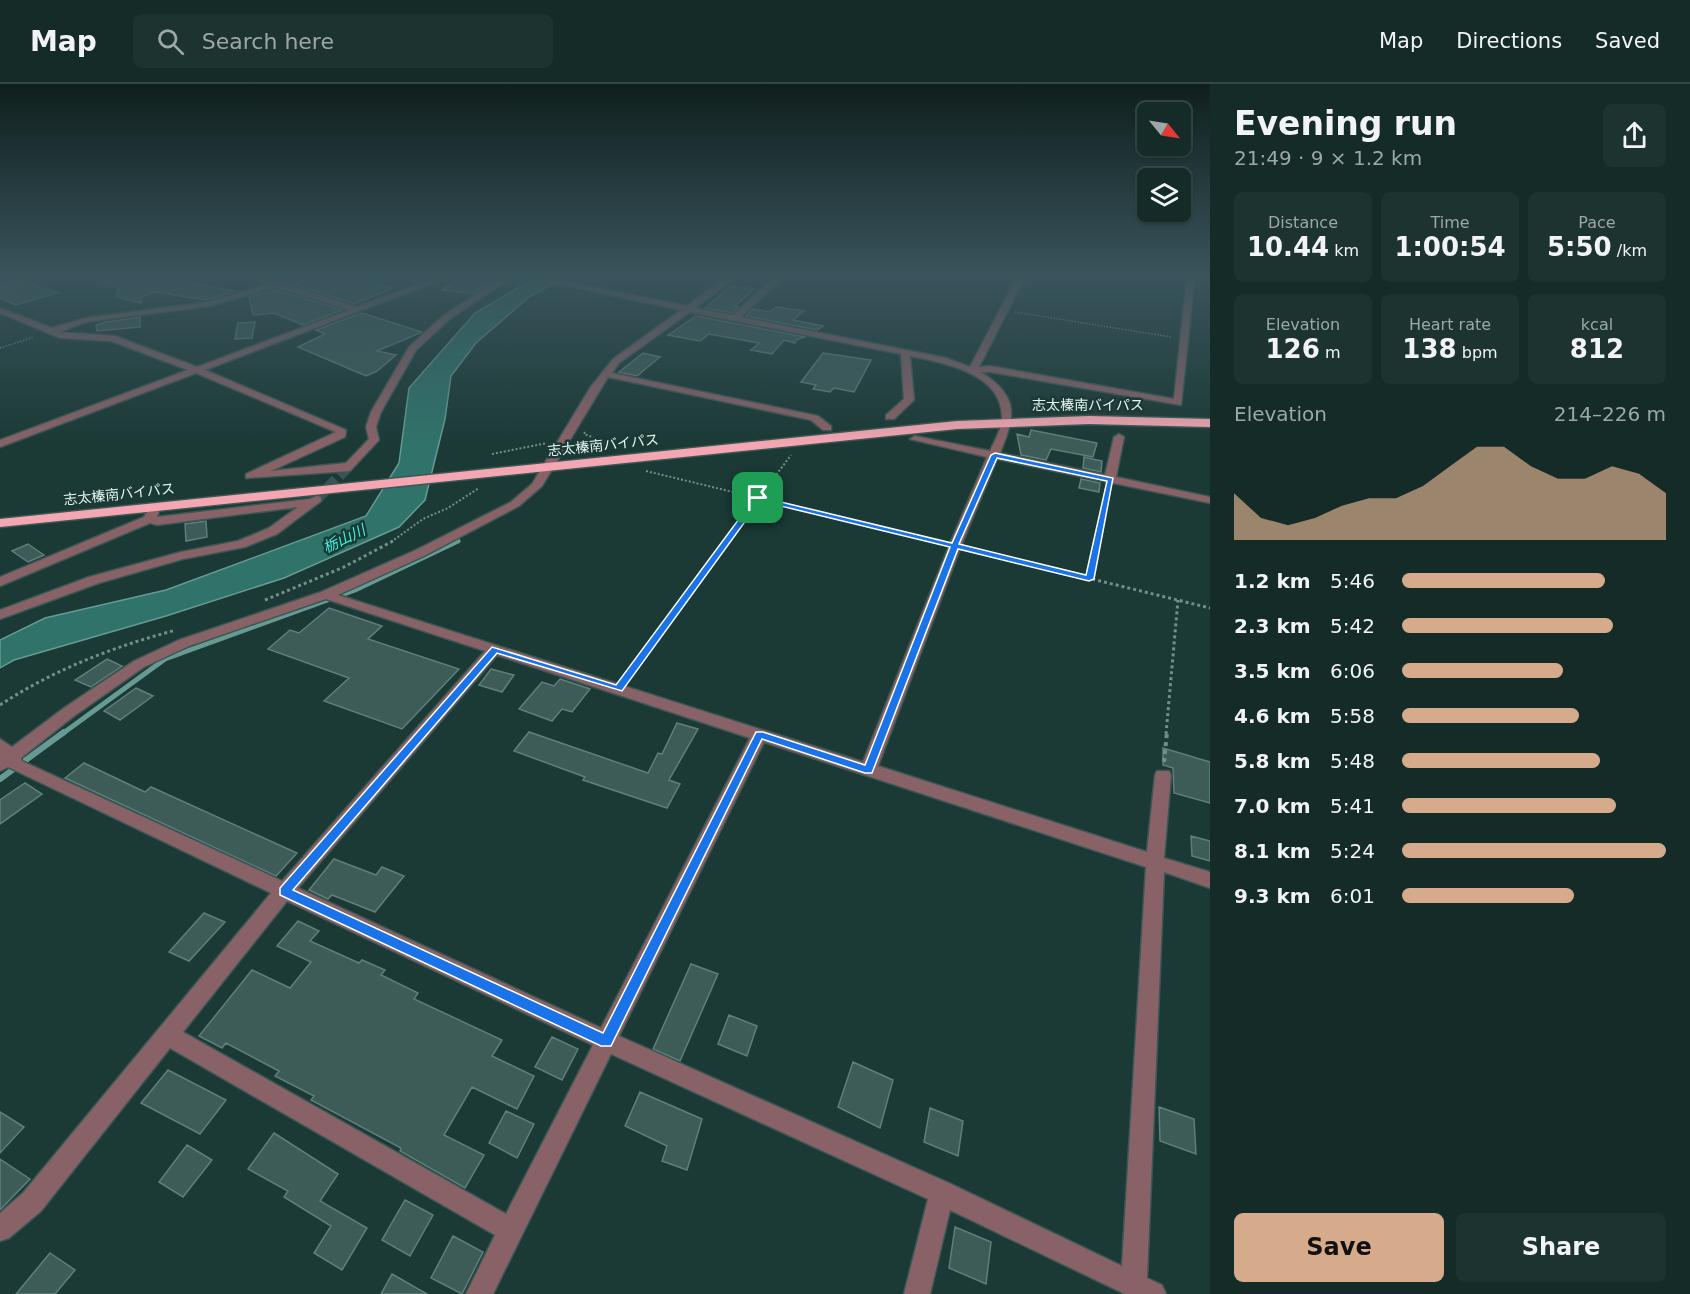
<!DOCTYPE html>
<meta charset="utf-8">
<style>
body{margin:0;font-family:"DejaVu Sans","Noto Sans JP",sans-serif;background:#1d3330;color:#f1f3f6;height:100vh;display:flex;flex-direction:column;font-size:22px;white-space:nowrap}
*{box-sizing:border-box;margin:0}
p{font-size:20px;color:#9da7a8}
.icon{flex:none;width:33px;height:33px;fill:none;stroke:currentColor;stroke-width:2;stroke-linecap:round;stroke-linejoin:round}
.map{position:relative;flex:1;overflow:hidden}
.details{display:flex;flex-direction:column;background:#142b28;width:480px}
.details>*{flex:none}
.needle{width:39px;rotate:120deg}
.tools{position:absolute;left:1137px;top:18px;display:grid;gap:12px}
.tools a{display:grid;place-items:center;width:54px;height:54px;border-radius:9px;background:#142b28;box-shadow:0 2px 4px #0004,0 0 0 2px #334745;font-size:30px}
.pin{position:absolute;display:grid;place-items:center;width:51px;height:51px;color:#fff;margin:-26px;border-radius:12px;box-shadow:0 3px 9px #0006}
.round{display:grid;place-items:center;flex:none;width:63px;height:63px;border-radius:9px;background:#1d3330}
.summary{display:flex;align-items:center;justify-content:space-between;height:102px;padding:0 24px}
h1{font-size:33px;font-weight:700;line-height:45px}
.figures{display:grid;grid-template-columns:repeat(3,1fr);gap:9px;height:102px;padding:6px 24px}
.figures div{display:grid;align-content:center;border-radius:9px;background:#1d3330;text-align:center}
.figures b{font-size:26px;font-weight:700}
.figures small{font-size:16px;font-weight:400}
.figures p{font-size:16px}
.chart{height:168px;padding:12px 24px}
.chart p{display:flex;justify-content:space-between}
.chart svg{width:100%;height:108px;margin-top:6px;fill:#d6ab8b;opacity:.7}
.button{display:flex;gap:12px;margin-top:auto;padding:12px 24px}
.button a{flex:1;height:69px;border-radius:9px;background:#d6ab8b;color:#111;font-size:24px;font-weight:700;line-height:69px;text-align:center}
.button a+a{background:#1d3330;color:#f1f3f6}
ul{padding:0 24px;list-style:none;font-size:20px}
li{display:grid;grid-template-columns:96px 72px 1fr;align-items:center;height:45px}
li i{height:15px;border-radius:8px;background:#d6ab8b}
header{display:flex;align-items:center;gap:36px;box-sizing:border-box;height:84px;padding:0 30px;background:#142b28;border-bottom:2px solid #334745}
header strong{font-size:28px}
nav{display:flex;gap:33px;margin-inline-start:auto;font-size:21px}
.search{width:420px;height:54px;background:#1d3330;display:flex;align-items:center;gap:15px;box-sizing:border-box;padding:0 21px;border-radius:9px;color:#9da7a8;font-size:22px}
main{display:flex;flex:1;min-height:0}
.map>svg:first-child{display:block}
</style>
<header>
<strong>Map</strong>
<div class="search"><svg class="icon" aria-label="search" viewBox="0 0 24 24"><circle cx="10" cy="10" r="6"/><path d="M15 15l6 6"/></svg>Search here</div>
<nav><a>Map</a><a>Directions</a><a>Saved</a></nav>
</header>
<main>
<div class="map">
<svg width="1210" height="1210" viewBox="0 0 1210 1210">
<rect width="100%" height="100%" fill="#1b3935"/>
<path fill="#30736b" stroke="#669a93" stroke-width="1.5" d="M 540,191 L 570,191 L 529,213 L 476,259 L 451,292 L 445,335 L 425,416 L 399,443 L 284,494 L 166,532 L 14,576 L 0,584 L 0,556 L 45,534 L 166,506 L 366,432 L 399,379 L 409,304 L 475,229 Z"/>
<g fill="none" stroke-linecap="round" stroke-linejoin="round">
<path stroke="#669a93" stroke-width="4" d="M 456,458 L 458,457"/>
<path stroke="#669a93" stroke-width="5" d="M 62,650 L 165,575 L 355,506 L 458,457"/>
<path stroke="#669a93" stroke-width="6" d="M 0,695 L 64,648"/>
</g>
<path fill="#3d5c58" stroke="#5f7f7b" stroke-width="1.5" d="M 89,191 L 169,191 L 169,195 L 235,207 L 206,216 L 155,208 L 142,213 L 141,219 L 116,213 L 119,204 Z
M 321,191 L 351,191 L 393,204 L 355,220 L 294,200 Z
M 465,191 L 502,191 L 472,210 L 442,206 Z
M 27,199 L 57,209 L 16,221 L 0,214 L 0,207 Z
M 731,202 L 754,205 L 735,222 L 739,223 L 732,229 L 705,224 Z
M 277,206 L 342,226 L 303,241 L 274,229 L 253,231 L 249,213 Z
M 776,223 L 804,227 L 793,236 L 823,242 L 817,246 L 746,232 L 753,225 L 770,228 Z
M 362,229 L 422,248 L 377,267 L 396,271 L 377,287 L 366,292 L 298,263 L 325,250 L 316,246 Z
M 696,232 L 805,253 L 796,256 L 795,259 L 784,256 L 772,270 L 751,266 L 759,259 L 709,250 L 700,257 L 668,251 Z
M 140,233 L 140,243 L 97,247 L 96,241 L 106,238 Z
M 255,238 L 252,254 L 235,255 L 238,239 Z
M 643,269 L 660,273 L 637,292 L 619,288 Z
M 823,269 L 871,276 L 854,308 L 834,304 L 830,308 L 813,305 L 816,301 L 801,298 Z
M 1031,346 L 1097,359 L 1093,373 L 1051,365 L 1046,376 L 1021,371 L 1017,350 L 1029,353 Z
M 1084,373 L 1102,377 L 1101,388 L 1083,384 Z
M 1081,395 L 1100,399 L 1099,408 L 1079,404 Z
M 206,437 L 207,453 L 186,457 L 185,440 Z
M 28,460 L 44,471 L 28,478 L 12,467 Z
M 329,524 L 382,542 L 368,555 L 459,585 L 402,645 L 324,617 L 349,594 L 268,565 L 290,546 L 299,549 Z
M 107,575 L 122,582 L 91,603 L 75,596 Z
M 491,585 L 514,591 L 502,608 L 479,601 Z
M 560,595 L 590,605 L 572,628 L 562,625 L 552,637 L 519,625 L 542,598 L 554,602 Z
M 136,604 L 153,612 L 120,636 L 104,627 Z
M 677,639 L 698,645 L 669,696 L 680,700 L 667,724 L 583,696 L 585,693 L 514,667 L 529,648 L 648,689 L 658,669 L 662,670 Z
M 1163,664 L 1210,678 L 1210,719 L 1174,709 L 1173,684 L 1163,681 Z
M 84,679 L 145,708 L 151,703 L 297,769 L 276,792 L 65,694 Z
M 25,699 L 42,710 L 0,740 L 0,716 Z
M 1191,752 L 1210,757 L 1210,777 L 1192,772 Z
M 334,775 L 376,791 L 382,783 L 404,792 L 375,828 L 332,811 L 328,815 L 309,806 Z
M 204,829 L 225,838 L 189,877 L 169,868 Z
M 298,837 L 319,847 L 310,857 L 359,879 L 362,876 L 385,886 L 381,891 L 418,909 L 414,915 L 502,956 L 492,972 L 534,992 L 517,1025 L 472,1003 L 444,1051 L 484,1071 L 465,1104 L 400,1067 L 401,1064 L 311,1016 L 314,1012 L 275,992 L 279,987 L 226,959 L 222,964 L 199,952 L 252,886 L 290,904 L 311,878 L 277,862 Z
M 691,880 L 718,890 L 680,977 L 653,965 Z
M 729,931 L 757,942 L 747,972 L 718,960 Z
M 552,953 L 578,965 L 562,996 L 535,983 Z
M 853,978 L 893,996 L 880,1044 L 838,1023 Z
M 168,986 L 226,1016 L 200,1050 L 141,1019 Z
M 640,1008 L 702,1035 L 687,1086 L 662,1077 L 667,1062 L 625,1042 Z
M 1159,1023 L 1194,1035 L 1196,1070 L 1160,1057 Z
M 930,1024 L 963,1037 L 958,1072 L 924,1058 Z
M 506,1027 L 534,1040 L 517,1074 L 489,1059 Z
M 0,1028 L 24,1043 L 0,1069 Z
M 274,1049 L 338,1090 L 320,1117 L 367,1144 L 342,1186 L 314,1169 L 331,1142 L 284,1113 L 288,1107 L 248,1085 Z
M 187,1061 L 212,1076 L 183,1113 L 159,1098 Z
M 0,1075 L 30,1095 L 0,1126 Z
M 405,1116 L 433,1131 L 410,1172 L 382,1156 Z
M 955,1143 L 991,1158 L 986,1200 L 949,1184 Z
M 453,1152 L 483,1168 L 462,1210 L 431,1194 Z
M 50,1169 L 75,1186 L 55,1210 L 16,1210 Z
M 392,1190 L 427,1210 L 381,1210 Z"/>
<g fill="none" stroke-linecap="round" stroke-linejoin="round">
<path stroke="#395551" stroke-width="11" stroke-dasharray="11 5" stroke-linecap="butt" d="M 317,415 L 346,385"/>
<g stroke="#3b5753" stroke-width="3">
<path id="minor" d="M 33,191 L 46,191 L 0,205 L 0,201 Z
M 241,191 L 253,191 L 280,198 L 357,223 L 443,191 L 454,191 L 205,286 L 346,346 L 345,353 L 271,387 L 346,379 L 369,355 L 366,343 L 371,328 L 409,263 L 444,231 L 506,191 L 515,191 L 450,235 L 416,266 L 381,328 L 376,343 L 379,356 L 350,387 L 246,394 L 246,390 L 336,348 L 196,289 L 0,363 L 0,356 L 188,286 L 111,257 L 60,254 L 0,229 L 0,224 L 52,244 L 85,234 L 209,218 L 267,200 ZM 275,203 L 349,226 L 197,283 L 115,252 L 60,248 L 86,238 L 210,222 Z
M 517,191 L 533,191 L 687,222 L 730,191 L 739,191 L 695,224 L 733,231 L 777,191 L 786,191 L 741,233 L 946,274 L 970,283 L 1018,191 L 1026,191 L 979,283 L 990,282 L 1174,315 L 1187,191 L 1195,191 L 1181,321 L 990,288 L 981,288 C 1020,313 1015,332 1000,369 L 1105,391 L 1114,353 L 1119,350 L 1124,353 L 1116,393 L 1210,413 L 1210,419 L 997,375 L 961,462 L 878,682 L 1147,768 L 1155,691 L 1157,687 L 1169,687 L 1171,691 L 1164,774 L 1210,788 L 1210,804 L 1164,788 L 1147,1194 L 1162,1201 L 1166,1210 L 1125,1210 L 950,1126 L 930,1210 L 904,1210 L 928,1115 L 611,970 L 493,1210 L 466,1210 L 495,1151 L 170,964 L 41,1127 L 9,1154 L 0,1157 L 0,1129 L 23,1109 L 271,809 L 8,683 L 0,687 L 0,655 L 12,663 L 64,624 L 134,577 L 179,556 L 321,508 L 416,466 L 511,418 L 532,400 L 590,304 L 613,275 L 681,226 ZM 690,228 L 901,270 L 904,315 L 886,331 L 886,335 L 894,335 L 914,316 L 910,272 C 944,279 1005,289 1002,337 C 1001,346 994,358 990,367 L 915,352 L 910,355 L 987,373 L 949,462 L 863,678 L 338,511 L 424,472 L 519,422 L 542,402 L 608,293 L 811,336 L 823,346 L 831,346 L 831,342 L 818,332 L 612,289 L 619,279 ZM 326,515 L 485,567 L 282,797 L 22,677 L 21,674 L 74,632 L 144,583 L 189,562 ZM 497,571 L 750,654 L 601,944 L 298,804 ZM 764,658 L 1146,783 L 1122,1182 L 951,1100 L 619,952 ZM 287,817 L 593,961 L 506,1130 L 183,948 Z
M 317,412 L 321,413 L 321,417 L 277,450 L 245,463 L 183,475 L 99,499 L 0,535 L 0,526 L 89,493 L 181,468 L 238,457 L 269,444 L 298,423 L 157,441 L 150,439 L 0,502 L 0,493 L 144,433 L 151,420 L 159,420 L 161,422 L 157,433 L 310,415 Z"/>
</g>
<g stroke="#3b5753" stroke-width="3">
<path id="highway" d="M 1089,332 L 1210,335 L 1210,343 L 1089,340 L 957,345 L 0,443 L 0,435 L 957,337 Z"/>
</g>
<path stroke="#768e8a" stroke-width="1.5" stroke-dasharray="1.5 1.5" stroke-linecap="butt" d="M 1015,228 L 1171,253
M 0,264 L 34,253"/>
<path stroke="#768e8a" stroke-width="2" stroke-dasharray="2 2" stroke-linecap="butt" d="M 585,348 L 584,350 L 606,358
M 492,370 L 547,359
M 646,387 L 940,458
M 391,458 L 423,435 L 448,424 L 479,404
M 726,458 L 791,371
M 1097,458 L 1108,405"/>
<path stroke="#768e8a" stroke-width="3" stroke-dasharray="3 3" stroke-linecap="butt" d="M 933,457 L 943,459
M 970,465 L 1210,524
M 1089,495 L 1097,457
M 265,516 L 344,483 L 393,457
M 625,595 L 728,457
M 0,621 C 55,585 113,563 176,546
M 1166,650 L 1178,516"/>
<path stroke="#768e8a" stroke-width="4" stroke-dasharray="4 4" stroke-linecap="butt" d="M 1164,678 L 1167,648"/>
<use href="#minor" fill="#896268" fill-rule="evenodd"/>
<use href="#highway" fill="#f4a7b3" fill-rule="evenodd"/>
</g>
<linearGradient id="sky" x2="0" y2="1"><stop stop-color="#0f1f1d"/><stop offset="0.53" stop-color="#39545c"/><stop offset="1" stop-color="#39545c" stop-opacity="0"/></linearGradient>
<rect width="1210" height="361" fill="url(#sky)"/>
<path fill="#1a73e8" stroke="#fff" stroke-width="1.5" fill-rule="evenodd" d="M 995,369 L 1113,394 L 1094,495 L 1089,497 L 958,465 L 872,689 L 865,689 L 762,655 L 611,962 L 601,962 L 280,811 L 280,804 L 492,563 L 616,601 L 756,412 L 952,459 L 991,371 ZM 997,374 L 1107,397 L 1086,491 L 959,460 ZM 760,417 L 950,463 L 865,681 L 763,648 L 756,648 L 603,949 L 293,806 L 497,569 L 622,607 Z"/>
<g text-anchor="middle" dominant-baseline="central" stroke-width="5" stroke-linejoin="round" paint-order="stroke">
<g font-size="14" fill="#e3f4f1" stroke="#1b3935">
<text x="1088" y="321">志太榛南バイパス</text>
<text transform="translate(603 361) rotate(-6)">志太榛南バイパス</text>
<text transform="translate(119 410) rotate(-6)">志太榛南バイパス</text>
</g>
<g font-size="15" font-style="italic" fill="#3df7e5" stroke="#1b3935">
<text transform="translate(344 455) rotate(-26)">栃山川</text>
</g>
</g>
</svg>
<div class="tools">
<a><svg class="needle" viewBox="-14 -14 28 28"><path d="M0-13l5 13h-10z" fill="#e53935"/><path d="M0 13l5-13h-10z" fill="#9da7a8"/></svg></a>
<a><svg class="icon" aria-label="layers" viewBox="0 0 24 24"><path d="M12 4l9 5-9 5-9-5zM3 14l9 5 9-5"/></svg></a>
</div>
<div class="pin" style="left:758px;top:414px;background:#1e9e55"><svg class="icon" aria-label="arrive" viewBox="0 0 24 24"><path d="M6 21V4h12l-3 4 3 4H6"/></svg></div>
</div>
<section class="details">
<div class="summary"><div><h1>Evening run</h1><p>21:49 · 9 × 1.2 km</p></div><a class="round"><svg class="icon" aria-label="share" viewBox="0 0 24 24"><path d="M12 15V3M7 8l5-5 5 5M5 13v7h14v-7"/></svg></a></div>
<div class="figures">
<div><p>Distance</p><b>10.44<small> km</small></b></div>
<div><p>Time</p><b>1:00:54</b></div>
<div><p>Pace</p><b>5:50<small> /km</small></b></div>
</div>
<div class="figures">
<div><p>Elevation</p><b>126<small> m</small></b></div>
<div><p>Heart rate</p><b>138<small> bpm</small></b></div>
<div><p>kcal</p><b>812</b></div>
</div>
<div class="chart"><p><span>Elevation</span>214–226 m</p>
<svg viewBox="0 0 160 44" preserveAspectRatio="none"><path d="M0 44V25L10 35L20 38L30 35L40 30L50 27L60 27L70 22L80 14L90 6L100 6L110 14L120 19L130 19L140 14L150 17L160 25V44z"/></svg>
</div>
<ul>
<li><b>1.2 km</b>5:46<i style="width:77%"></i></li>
<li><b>2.3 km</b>5:42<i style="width:80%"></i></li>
<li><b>3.5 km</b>6:06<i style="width:61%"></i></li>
<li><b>4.6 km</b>5:58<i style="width:67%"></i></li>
<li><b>5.8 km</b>5:48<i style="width:75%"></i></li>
<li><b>7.0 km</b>5:41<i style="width:81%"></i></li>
<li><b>8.1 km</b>5:24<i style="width:100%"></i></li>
<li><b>9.3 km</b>6:01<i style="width:65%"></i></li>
</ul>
<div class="button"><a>Save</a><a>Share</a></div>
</section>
</main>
